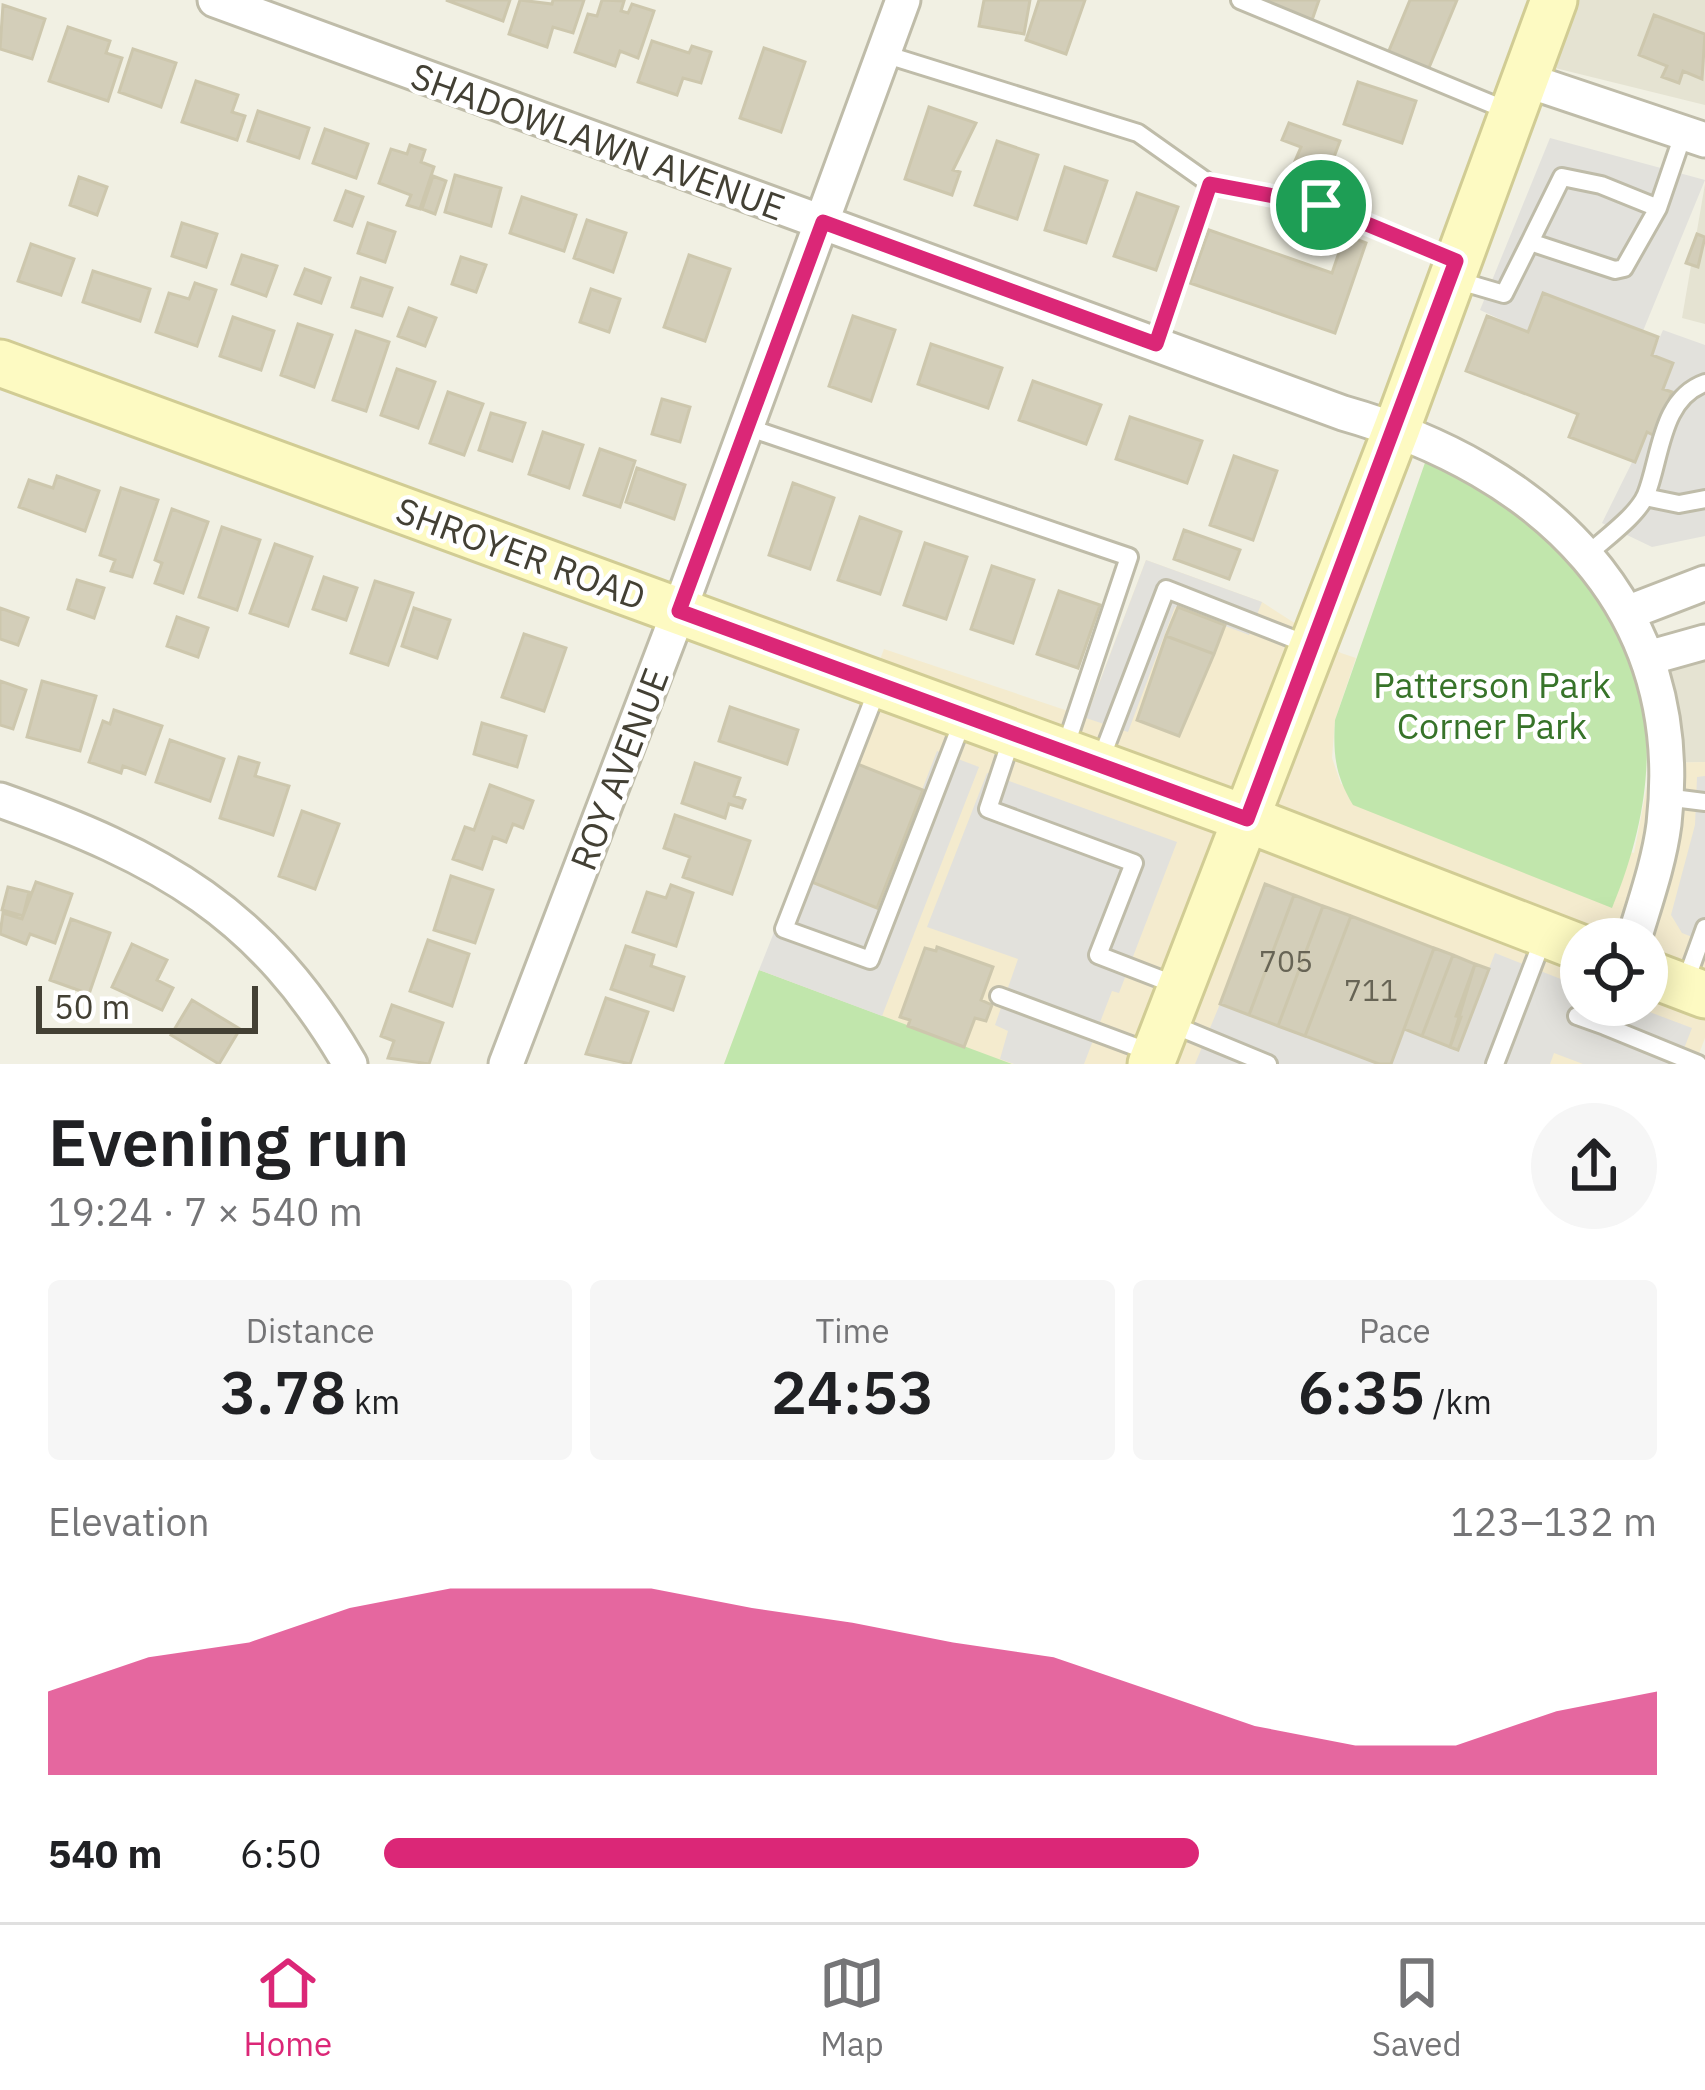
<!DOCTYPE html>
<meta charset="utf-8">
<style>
body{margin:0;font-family:"IBM Plex Sans",sans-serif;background:#f6f6f6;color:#202124;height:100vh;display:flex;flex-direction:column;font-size:45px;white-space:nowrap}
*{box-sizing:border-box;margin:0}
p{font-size:39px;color:#757577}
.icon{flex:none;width:66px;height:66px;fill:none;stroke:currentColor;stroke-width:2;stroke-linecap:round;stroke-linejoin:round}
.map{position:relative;height:1064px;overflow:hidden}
.sheet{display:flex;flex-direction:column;background:#fff;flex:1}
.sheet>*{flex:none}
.buttons{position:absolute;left:1560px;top:918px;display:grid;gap:24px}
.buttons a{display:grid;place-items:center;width:108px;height:108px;border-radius:50%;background:#fff;box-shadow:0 6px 30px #0003;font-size:60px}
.scale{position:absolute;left:36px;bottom:30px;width:222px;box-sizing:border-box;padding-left:12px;border:6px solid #434034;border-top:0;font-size:33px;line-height:42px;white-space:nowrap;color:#434034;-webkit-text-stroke:9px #fff;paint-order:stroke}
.pin{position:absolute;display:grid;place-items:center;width:102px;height:102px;color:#fff;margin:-51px;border:6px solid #fff;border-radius:50%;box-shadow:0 3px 12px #0007}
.round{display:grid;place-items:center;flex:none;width:126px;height:126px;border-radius:63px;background:#f6f6f6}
.head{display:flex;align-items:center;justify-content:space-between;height:204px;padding:0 48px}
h1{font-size:66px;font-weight:600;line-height:90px}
.metrics{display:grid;grid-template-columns:repeat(3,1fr);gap:18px;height:204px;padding:12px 48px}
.metrics div{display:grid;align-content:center;border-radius:12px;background:#f6f6f6;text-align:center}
.metrics b{font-size:60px;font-weight:600}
.metrics small{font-size:33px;font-weight:400}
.metrics p{font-size:33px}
.chart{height:336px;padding:24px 48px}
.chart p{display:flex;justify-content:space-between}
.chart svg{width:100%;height:216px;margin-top:12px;fill:#db2777;opacity:.7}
ul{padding:0 48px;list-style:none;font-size:39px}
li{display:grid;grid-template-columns:192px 144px 1fr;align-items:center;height:90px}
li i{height:30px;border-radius:15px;background:#db2777}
.dock{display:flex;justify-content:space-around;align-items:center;height:168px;border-top:3px solid #e0e0e0;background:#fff;font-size:33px;color:#757577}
.dock a{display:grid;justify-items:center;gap:6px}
.dock .selected{color:#db2777}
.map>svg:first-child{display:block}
</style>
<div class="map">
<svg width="1705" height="1064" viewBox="0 0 1705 1064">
<rect width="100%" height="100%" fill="#f1f0e3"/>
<path fill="#e5e3d2" d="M 1577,0 L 1705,0 L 1705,105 L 1551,67 Z
M 1705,184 L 1705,324 L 1682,318 Z
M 1705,642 L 1705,762 L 1667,763 L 1648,658 Z"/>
<path fill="#f4ebce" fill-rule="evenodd" d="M 1146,560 L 1262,602 L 1341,653 L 1356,658 L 1335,720 L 1332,758 L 1341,784 L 1634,853 L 1648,781 L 1667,763 L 1705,762 L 1705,1038 L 1695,1064 L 724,1064 L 884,649 L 1086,717 ZM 1581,939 L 1647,939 L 1647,1005 L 1581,1005 Z"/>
<path fill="#c1e6ac" d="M 1427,457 C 1623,549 1697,704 1612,908 L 1353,805 C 1335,775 1333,754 1335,720 Z
M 759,970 L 1012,1064 L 724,1064 Z"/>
<path fill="#e2e1dc" d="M 1550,138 L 1705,180 L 1643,331 L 1544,293 L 1528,332 L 1480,310 Z
M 1663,330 L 1705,345 L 1705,536 L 1652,547 L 1602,523 L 1647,432 L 1654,435 L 1671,392 L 1663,389 L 1652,355 Z
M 1146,560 L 1262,602 L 1249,635 L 1175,607 L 1128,732 L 1086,718 Z
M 937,751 L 979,767 L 882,1016 L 759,970 L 796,877 L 877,907 Z
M 987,773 L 1177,842 L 1119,993 L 1112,991 L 1084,1064 L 1014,1064 L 1000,1059 L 1008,1031 L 995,1025 L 1018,959 L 927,927 Z
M 1705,776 L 1705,942 L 1682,933 L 1671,915 L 1695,825 L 1697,777 Z
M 1495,953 L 1581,987 L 1581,1005 L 1631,1005 L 1692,1028 L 1678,1064 L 1583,1064 L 1554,1053 L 1550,1064 L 1391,1064 L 1404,1029 L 1458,1049 Z
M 1220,1004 L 1279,1025 L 1379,1064 L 1195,1064 Z"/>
<path fill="#d3ceb9" stroke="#cdc7ad" stroke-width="3" d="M 446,0 L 510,0 L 503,21 Z
M 520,0 L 552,4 L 553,0 L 584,0 L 573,33 L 553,27 L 547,47 L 509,34 Z
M 602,0 L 624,1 L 621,11 L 628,13 L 632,4 L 654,11 L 638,58 L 620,51 L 615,66 L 575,52 L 588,14 L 597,16 Z
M 984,0 L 1030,0 L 1024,34 L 979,26 Z
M 1039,0 L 1085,0 L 1066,54 L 1026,40 Z
M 1266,0 L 1319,0 L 1312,20 L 1264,4 Z
M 1410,0 L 1457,0 L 1428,70 L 1388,53 Z
M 3,5 L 45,19 L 32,59 L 0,49 Z
M 1654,15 L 1705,34 L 1702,79 L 1683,71 L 1679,83 L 1662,77 L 1667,66 L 1639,55 Z
M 68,27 L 110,41 L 106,53 L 122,58 L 108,101 L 49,81 Z
M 652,41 L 689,53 L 692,46 L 711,52 L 701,83 L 683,78 L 677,95 L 638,82 Z
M 764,48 L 805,62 L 781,132 L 740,118 Z
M 133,49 L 176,63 L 161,107 L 119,92 Z
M 196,81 L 238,95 L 232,112 L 245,116 L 237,140 L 182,122 Z
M 1358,82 L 1416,101 L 1402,143 L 1344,124 Z
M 929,107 L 976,123 L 953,170 L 960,172 L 952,195 L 905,179 Z
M 258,111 L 309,128 L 299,158 L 248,141 Z
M 1289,123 L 1340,141 L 1328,173 L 1295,161 L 1301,147 L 1282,140 Z
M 325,129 L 368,144 L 356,178 L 313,163 Z
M 997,141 L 1038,155 L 1017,219 L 975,205 Z
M 410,145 L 425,150 L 421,162 L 434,167 L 420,209 L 407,205 L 411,195 L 379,183 L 391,149 L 407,154 Z
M 1065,167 L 1107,181 L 1086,243 L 1045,230 Z
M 455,175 L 501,188 L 491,226 L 445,212 Z
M 433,176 L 446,181 L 435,214 L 422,209 Z
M 79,177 L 107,187 L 97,215 L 70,205 Z
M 346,191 L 363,197 L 352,226 L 335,220 Z
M 1137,193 L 1178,207 L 1156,270 L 1114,256 Z
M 522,197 L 576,215 L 564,251 L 510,233 Z
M 587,220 L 626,233 L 613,272 L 574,258 Z
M 182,223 L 217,234 L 206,267 L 172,256 Z
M 368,223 L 395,232 L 385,262 L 358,253 Z
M 1209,230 L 1332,273 L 1345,235 L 1366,243 L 1335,333 L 1190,283 Z
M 1697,234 L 1705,237 L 1698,267 L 1686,263 Z
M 31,244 L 74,259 L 61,295 L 18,281 Z
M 242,255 L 277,266 L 266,296 L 232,284 Z
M 689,255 L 730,269 L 705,341 L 664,327 Z
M 461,257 L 486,265 L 476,292 L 452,284 Z
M 305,269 L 330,278 L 321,303 L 295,294 Z
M 93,271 L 150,289 L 140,321 L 83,302 Z
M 361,278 L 392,288 L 382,316 L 352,307 Z
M 195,283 L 216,290 L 197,346 L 156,332 L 169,293 L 189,299 Z
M 591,289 L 620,299 L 609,332 L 580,322 Z
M 1543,293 L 1658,337 L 1652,355 L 1673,363 L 1663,389 L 1672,392 L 1655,436 L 1647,432 L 1635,462 L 1569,437 L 1578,414 L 1466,371 L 1487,316 L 1528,332 Z
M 409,308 L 436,318 L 425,346 L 398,336 Z
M 853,316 L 895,330 L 871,401 L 829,386 Z
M 233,317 L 274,331 L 261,370 L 220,356 Z
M 298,324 L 332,335 L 314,387 L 281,375 Z
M 356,331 L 389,342 L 366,411 L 333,400 Z
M 931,344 L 1002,368 L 988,408 L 918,384 Z
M 397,369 L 435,382 L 418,428 L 381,415 Z
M 1033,381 L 1101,405 L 1086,444 L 1019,420 Z
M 448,392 L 483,404 L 464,455 L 430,443 Z
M 662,399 L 690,407 L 680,442 L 652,434 Z
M 491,413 L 525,423 L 512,461 L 479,450 Z
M 1130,417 L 1202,441 L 1187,483 L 1116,459 Z
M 543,432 L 583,445 L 569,488 L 529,474 Z
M 600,449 L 635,461 L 620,507 L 584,495 Z
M 1234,456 L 1277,471 L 1253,540 L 1210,525 Z
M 637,468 L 685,485 L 674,519 L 626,502 Z
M 57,476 L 99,491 L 85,531 L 19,507 L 29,480 L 53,488 Z
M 793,483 L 834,498 L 810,569 L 769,555 Z
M 121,488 L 158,500 L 132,577 L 111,571 L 115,560 L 100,555 Z
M 172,509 L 208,522 L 183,593 L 155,583 L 162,563 L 155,560 Z
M 860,517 L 901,532 L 880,594 L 838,580 Z
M 222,527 L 260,540 L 237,610 L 199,597 Z
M 1184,530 L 1240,550 L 1229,579 L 1174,559 Z
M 925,543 L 967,557 L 946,619 L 904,605 Z
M 275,544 L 312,557 L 288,626 L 250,613 Z
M 992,566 L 1034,580 L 1013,643 L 971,629 Z
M 324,577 L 357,588 L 346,620 L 313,609 Z
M 77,580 L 104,588 L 94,618 L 68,609 Z
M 375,581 L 413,593 L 388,665 L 351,653 Z
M 1059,591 L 1100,605 L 1078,668 L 1037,654 Z
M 1178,607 L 1225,625 L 1214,654 L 1166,636 Z
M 0,608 L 28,618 L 18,645 L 0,639 Z
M 414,608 L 450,620 L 437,658 L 402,646 Z
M 177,617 L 208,628 L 198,657 L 167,646 Z
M 524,634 L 566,648 L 544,711 L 502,697 Z
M 1166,636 L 1214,654 L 1179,736 L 1137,720 Z
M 0,681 L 26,690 L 13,729 L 0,725 Z
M 42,681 L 96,696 L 80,751 L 27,737 Z
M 730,707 L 798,730 L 787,764 L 719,741 Z
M 114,710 L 162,726 L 145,774 L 123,766 L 121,773 L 89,762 L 103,721 L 110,724 Z
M 482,723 L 526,736 L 517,767 L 474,754 Z
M 170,740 L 224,759 L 210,801 L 156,782 Z
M 239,757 L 259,763 L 255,776 L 289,786 L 273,835 L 220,818 Z
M 695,763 L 740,778 L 734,796 L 745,800 L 742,808 L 729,804 L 725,818 L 682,803 Z
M 855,763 L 923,790 L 877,908 L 809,881 Z
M 490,785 L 533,801 L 523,828 L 513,824 L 506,842 L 493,837 L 482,869 L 453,859 L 465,827 L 474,830 Z
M 302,811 L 339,824 L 315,889 L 279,876 Z
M 675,815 L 750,841 L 732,894 L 683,877 L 690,857 L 664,848 Z
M 451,876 L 493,890 L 475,943 L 434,930 Z
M 36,882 L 72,894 L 55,943 L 30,934 L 26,944 L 0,934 L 3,913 L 22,919 Z
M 1265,884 L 1294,895 L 1249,1015 L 1220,1004 Z
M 671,885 L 693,893 L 676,946 L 633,932 L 647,892 L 666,898 Z
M 8,887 L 29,892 L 23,916 L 2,910 Z
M 1294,895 L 1323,906 L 1278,1026 L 1249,1015 Z
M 1323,906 L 1351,916 L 1305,1036 L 1278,1026 Z
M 1351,916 L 1434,948 L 1391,1064 L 1379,1064 L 1305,1036 Z
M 71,919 L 110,933 L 89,994 L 50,980 Z
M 428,940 L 469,954 L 452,1006 L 410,991 Z
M 132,944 L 167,960 L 157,980 L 173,988 L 162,1010 L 112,987 Z
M 626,946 L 654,955 L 651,966 L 684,977 L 673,1010 L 611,989 Z
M 937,947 L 993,967 L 981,1000 L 992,1005 L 986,1021 L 975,1018 L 964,1047 L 908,1026 L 910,1020 L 900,1017 L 925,948 L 936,951 Z
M 1434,948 L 1453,955 L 1422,1036 L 1404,1029 Z
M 1453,955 L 1475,964 L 1450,1047 L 1422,1036 Z
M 1475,964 L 1489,969 L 1458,1050 L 1450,1047 L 1461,1017 L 1456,1016 Z
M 606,998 L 648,1012 L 630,1064 L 586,1054 Z
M 192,1000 L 240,1029 L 219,1064 L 171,1035 Z
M 392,1005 L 443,1023 L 429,1064 L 388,1058 L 394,1041 L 381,1036 Z"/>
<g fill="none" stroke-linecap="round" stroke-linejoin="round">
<g stroke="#bfbca9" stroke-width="22">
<path id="service" d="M 1240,0 L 1511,112
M 884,54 L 1138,133 L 1210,184 L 1320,205 L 1455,261
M 1530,242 L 1562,177 L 1601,185 L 1658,208
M 1456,280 L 1504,294 L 1530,242 L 1615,270 L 1624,268 L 1658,208 L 1683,135
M 1156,344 L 1210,184
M 747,427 L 1129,557 L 1064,751
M 1645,497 L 1679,504 L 1705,499
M 1587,555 C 1604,539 1637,516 1646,495 C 1661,458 1660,399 1705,383
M 879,685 L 784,929 L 870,960 L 963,720
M 1012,737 L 988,809 L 1134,863 L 1098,955 L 1181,987
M 1099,764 L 1166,589 L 1309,645
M 1665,797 L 1705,802
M 1684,986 L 1705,928
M 999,996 L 1155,1054
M 1613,1005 L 1605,1026 L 1698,1064
M 1577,1016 L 1605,1026
M 1169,1023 L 1268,1064
M 1495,1064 L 1545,934"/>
</g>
<g stroke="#bfbca9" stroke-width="39">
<path id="minor" d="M 215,0 L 1343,413 C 1541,469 1689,604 1664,824 C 1659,863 1645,902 1634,939
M 1523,79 L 1705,140
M 1627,613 L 1705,583
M 1648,658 L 1705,642
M 0,800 C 161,857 262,912 350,1064
M 506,1064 L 679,611 L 903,0"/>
</g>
<g stroke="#d1cc94" stroke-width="51">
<path id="secondary" d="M 0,363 L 1247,819 L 1581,948
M 1647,973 L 1705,995
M 1151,1064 L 1397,428 L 1554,0"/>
</g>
<use href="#service" stroke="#fff" stroke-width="16"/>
<use href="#minor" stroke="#fff" stroke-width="33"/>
<use href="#secondary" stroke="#fdfac2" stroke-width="45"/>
</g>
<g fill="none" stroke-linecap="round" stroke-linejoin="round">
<g stroke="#fff" stroke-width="24">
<path id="route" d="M 1210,184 L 1321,205 L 1456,261 L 1247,819 L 679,611 L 823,222 L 1156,344 Z"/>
</g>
<use href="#route" stroke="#db2777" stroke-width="15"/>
</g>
<g text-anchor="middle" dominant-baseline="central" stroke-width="9" stroke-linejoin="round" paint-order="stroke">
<g font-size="30" fill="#676455">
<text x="1286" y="960">705</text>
<text x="1371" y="989">711</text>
</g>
<g font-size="36" fill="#434034" stroke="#fff">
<text transform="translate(598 141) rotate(20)">SHADOWLAWN AVENUE</text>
<text transform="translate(521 553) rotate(20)">SHROYER ROAD</text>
<text transform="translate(619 769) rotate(-69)">ROY AVENUE</text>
</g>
<g font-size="36" fill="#377329" stroke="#fff">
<text x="1492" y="684">Patterson Park<tspan x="1492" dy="41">Corner Park</tspan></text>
</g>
</g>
</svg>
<div class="buttons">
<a><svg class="icon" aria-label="locate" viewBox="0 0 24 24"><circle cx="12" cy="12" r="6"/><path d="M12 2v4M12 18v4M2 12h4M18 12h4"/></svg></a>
</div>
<div class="scale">50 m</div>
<div class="pin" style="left:1321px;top:205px;background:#1e9e55"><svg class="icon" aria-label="arrive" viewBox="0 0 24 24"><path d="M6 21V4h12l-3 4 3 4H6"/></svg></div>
</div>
<section class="sheet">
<div class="head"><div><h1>Evening run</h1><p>19:24 · 7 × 540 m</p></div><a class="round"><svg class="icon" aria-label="share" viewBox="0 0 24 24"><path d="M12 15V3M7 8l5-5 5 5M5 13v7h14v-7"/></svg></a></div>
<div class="metrics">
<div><p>Distance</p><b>3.78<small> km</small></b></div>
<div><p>Time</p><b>24:53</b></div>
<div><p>Pace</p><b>6:35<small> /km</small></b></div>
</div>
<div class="chart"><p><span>Elevation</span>123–132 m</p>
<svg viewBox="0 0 160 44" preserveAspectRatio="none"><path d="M0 44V27L10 20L20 17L30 10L40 6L50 6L60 6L70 10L80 13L90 17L100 20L110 27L120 34L130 38L140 38L150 31L160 27V44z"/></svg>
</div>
<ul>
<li><b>540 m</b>6:50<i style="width:64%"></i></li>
</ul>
</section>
<nav class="dock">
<a class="selected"><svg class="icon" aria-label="home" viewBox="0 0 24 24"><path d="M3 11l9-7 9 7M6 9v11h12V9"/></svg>Home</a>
<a><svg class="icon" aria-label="map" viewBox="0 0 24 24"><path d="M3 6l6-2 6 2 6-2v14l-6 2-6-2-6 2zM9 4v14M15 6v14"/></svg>Map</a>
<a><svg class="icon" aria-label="saved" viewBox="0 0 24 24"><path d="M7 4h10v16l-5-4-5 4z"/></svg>Saved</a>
</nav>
